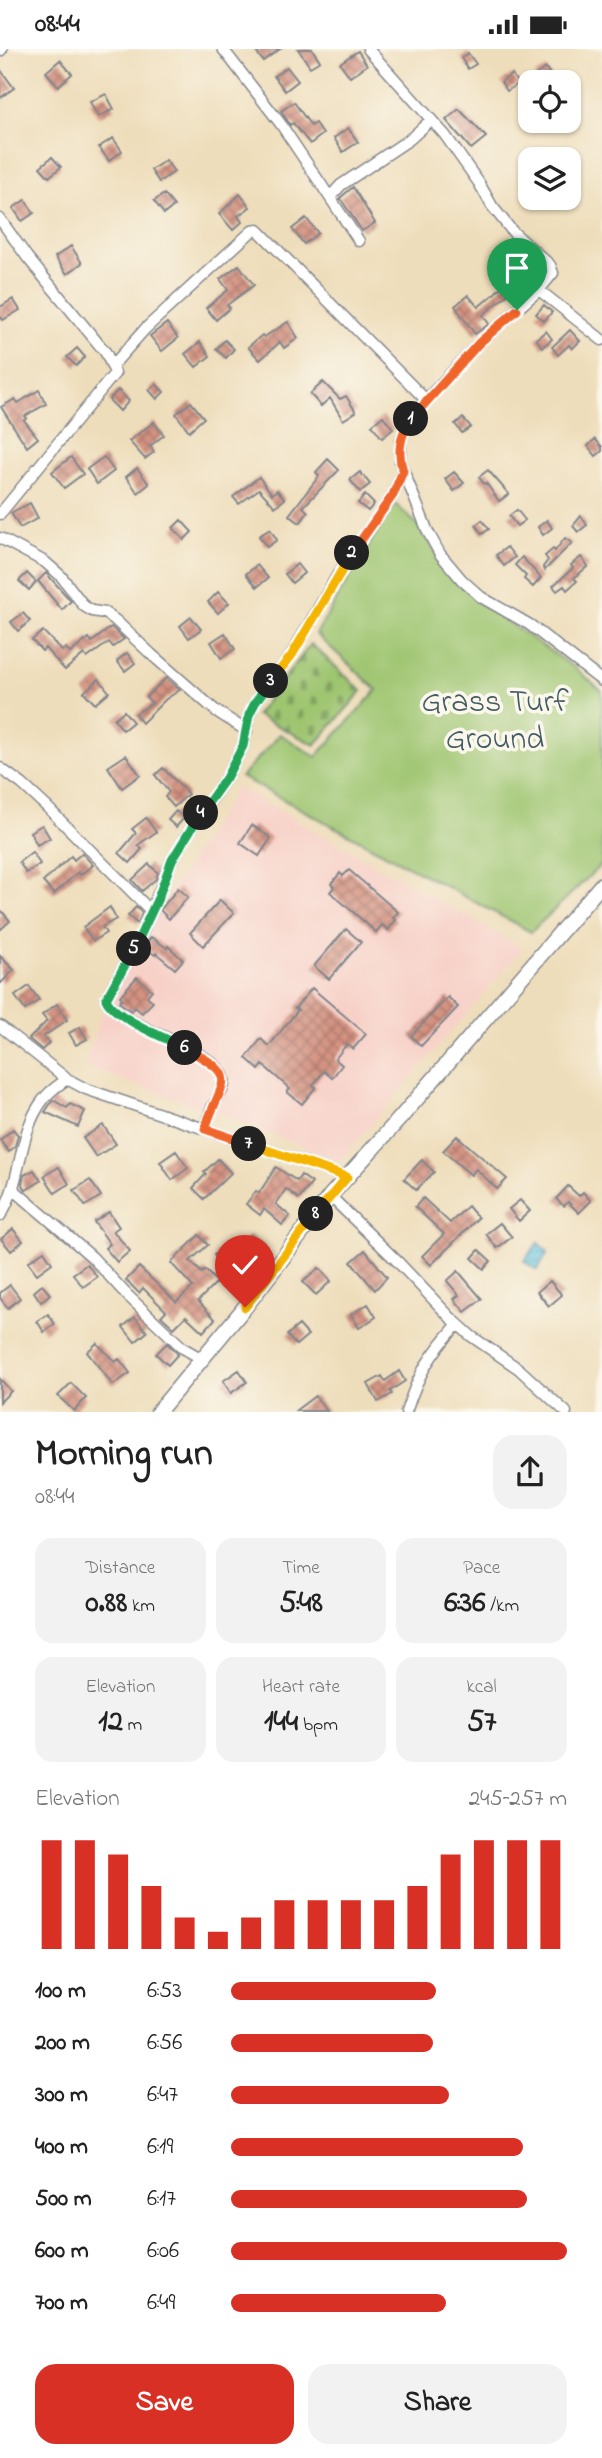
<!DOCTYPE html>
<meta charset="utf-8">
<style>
body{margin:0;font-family:"Indie Flower",sans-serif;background:#f2f2f2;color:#222;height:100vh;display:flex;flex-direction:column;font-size:26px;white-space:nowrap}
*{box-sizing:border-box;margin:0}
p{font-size:23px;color:#767676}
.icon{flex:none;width:38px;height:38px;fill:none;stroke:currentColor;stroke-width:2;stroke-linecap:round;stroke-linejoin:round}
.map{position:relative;height:1363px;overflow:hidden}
.details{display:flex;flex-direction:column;background:#fff;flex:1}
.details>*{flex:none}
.controls{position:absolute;left:518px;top:21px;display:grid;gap:14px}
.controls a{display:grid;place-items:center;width:63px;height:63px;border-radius:14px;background:#fff;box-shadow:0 2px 5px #0004;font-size:35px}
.pin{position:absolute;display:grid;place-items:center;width:60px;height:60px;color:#fff;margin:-72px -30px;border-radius:50% 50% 50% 0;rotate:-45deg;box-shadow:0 0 7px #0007}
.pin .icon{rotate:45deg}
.km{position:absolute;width:35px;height:35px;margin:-18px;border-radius:50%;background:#222;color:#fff;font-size:19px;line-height:35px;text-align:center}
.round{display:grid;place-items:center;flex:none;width:74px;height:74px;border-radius:21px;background:#f2f2f2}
.headline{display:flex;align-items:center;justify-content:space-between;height:119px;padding:0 35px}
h1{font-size:38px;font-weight:700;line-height:52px}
.stats{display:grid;grid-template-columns:repeat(3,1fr);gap:10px;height:119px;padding:7px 35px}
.stats div{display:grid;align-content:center;border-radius:18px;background:#f2f2f2;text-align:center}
.stats b{font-size:30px;font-weight:700}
.stats small{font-size:19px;font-weight:400}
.stats p{font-size:19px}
.chart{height:196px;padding:14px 35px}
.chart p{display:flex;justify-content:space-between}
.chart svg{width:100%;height:126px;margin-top:7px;stroke:#d93025;stroke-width:6}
.primary-button{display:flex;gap:14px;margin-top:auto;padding:14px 35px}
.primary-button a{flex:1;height:80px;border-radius:21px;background:#d93025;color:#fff;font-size:28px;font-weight:700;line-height:80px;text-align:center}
.primary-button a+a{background:#f2f2f2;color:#222}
ul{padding:0 35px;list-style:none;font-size:23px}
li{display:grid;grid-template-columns:112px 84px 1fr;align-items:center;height:52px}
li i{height:18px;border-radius:9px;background:#d93025}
.status{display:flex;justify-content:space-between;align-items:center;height:49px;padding:0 35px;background:#fff;direction:ltr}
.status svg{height:19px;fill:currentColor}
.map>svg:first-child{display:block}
</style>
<div class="status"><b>08:44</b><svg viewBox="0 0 49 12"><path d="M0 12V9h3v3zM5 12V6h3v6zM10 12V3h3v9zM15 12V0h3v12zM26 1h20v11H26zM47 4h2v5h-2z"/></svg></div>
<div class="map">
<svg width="602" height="1363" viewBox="0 0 602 1363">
<defs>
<pattern id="cemetery-stones" width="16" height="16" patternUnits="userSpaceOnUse" patternTransform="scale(1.75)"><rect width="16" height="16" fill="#9ec570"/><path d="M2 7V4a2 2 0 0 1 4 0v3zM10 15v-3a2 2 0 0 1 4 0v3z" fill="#80a05f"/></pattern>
<pattern id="water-rules" width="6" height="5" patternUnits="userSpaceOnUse" patternTransform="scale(1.75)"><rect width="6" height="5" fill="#61c4df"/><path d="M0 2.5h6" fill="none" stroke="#4fa0b8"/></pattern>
<pattern id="building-cross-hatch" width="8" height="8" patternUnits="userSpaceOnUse" patternTransform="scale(1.75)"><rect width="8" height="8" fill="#d49381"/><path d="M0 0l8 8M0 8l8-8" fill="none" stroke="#ab786d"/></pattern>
</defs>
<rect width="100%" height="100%" fill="#fbf7ec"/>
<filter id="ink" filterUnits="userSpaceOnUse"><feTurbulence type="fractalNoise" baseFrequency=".0143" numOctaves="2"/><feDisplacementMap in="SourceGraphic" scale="14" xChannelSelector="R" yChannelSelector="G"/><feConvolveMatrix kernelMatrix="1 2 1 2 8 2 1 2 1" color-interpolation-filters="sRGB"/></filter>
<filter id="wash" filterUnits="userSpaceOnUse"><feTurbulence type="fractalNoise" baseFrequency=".00686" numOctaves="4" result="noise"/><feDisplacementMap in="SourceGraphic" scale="28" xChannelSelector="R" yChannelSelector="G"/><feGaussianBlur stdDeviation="1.57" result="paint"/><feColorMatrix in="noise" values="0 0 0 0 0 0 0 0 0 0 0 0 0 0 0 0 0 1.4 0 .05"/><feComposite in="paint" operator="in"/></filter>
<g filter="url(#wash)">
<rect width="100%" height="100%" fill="#eeddba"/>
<path fill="#f7d1c8" d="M 237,738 L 523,899 L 340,1112 L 238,1072 L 85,1017 L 100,969 L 149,877 Z"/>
<path fill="url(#cemetery-stones)" stroke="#5c7a67" stroke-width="2" d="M 311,595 L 362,642 L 315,696 L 256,666 Z"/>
<path fill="#9ec570" stroke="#5c7a67" stroke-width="2" d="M 394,454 L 422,480 L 446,520 L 483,556 L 575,619 L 602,642 L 602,815 L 531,883 L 241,728 L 280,685 L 316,708 L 377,641 L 316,585 Z"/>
<path fill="url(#water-rules)" stroke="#3e7a9e" stroke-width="2" d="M 538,1194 L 548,1203 L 537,1221 L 524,1212 Z"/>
<g id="blocks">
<path fill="url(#building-cross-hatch)" d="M 254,0 L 280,0 L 263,12 Z
M 298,0 L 312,0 L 320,12 L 310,18 Z
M 358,2 L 367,16 L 350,28 L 340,14 Z
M 468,4 L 476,15 L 468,20 L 461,9 Z
M 60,11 L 72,25 L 58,37 L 46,23 Z
M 287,18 L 298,32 L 285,42 L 274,27 Z
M 546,19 L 555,33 L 539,33 L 535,26 Z
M 0,20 L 14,39 L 0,49 Z
M 512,25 L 518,35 L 507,42 L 501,33 Z
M 106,45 L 114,60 L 98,68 L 90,53 Z
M 294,53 L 311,77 L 315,74 L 323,85 L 310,95 L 293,74 L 290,76 L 281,62 Z
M 459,60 L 486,88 L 471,100 L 446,71 Z
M 348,79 L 358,93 L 343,103 L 334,89 Z
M 113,89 L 122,102 L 109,112 L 99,98 Z
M 52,108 L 61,118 L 49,128 L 40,118 Z
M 166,111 L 174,123 L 159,133 L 151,121 Z
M 353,138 L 375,174 L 362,182 L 340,149 Z
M 164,145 L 174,157 L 164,165 L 154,152 Z
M 240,145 L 250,158 L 238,167 L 242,173 L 233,181 L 219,165 Z
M 25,151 L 34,164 L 22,172 L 13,159 Z
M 306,169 L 318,184 L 304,195 L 292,180 Z
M 71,197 L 82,214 L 67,225 L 55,208 Z
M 518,198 L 525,204 L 538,227 L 528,233 L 526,230 L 483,266 L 489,275 L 475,285 L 455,257 L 468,246 L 478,258 L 494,245 L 505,234 L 503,231 L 517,219 L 507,205 Z
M 239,216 L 254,236 L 227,256 L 230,259 L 216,271 L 206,259 L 228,241 L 220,230 Z
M 13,250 L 20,261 L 3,271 L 0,267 L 0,258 Z
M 544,256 L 552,263 L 544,272 L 536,265 Z
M 288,273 L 298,289 L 284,299 L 280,293 L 260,311 L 248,298 L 262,286 L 264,288 Z
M 167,274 L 178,289 L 162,302 L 150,287 Z
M 570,281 L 580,292 L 572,300 L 569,296 L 558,306 L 552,298 Z
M 546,282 L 552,290 L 542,298 L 536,290 Z
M 225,291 L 234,300 L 226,309 L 216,300 Z
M 200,293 L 210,307 L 196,318 L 185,305 Z
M 77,299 L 85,308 L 76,317 L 67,308 Z
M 323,333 L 340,350 L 346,347 L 356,363 L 343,371 L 330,349 L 321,357 L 310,345 Z
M 156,335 L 164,343 L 157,350 L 149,341 Z
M 39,341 L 46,355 L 25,367 L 27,369 L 24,371 L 38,389 L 27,398 L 1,358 L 15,350 L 18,354 Z
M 118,341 L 129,352 L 120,362 L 109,351 Z
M 191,353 L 204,369 L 189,382 L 176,365 Z
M 383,367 L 393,380 L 382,389 L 372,376 Z
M 463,369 L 471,378 L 462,384 L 455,375 Z
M 154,373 L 164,386 L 150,397 L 154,403 L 145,410 L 129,392 Z
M 595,390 L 602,398 L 602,402 L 596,407 L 588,397 Z
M 71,408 L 83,425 L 64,439 L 52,423 Z
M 104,408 L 114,422 L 97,435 L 87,420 Z
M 328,410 L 339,421 L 303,458 L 308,463 L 300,474 L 289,466 L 319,427 L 316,423 Z
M 137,419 L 149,435 L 138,444 L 126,428 Z
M 488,421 L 509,445 L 499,452 L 486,434 L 484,435 L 479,428 Z
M 360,423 L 370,435 L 360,443 L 350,431 Z
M 454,423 L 464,434 L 454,442 L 445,430 Z
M 259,428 L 272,445 L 277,441 L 285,450 L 275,458 L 259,440 L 239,455 L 233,448 Z
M 365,446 L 374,455 L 368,462 L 358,454 Z
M 30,454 L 38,469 L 20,479 L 11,464 Z
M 517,461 L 525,471 L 517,477 L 509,467 Z
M 581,467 L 587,476 L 578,483 L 573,477 Z
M 181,471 L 192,483 L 184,491 L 173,479 Z
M 482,471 L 489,480 L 482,485 L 476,476 Z
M 547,471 L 552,479 L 543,486 L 538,478 Z
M 270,480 L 277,491 L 267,498 L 259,487 Z
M 565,489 L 572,494 L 545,521 L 543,518 L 548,511 L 545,507 L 553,500 L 555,502 Z
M 507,498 L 515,508 L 504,517 L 496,506 Z
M 522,508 L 541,529 L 533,538 L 524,530 L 526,527 L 515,516 Z
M 581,508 L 588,517 L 574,529 L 577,532 L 567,541 L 564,537 L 557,542 L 553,537 L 573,519 L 571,516 Z
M 297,515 L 304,524 L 292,534 L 285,525 Z
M 257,516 L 268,529 L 257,538 L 246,525 Z
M 27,524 L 36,533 L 29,541 L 19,532 Z
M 46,524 L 71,552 L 62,561 L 38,532 Z
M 218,543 L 229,554 L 218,564 L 208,553 Z
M 23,564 L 30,572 L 18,582 L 11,573 Z
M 191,568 L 201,580 L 189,589 L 180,577 Z
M 111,578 L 124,590 L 113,598 L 109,593 L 87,609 L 84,605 L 65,621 L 45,599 L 42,602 L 32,591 L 43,582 L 62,602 L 66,599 L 70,604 L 89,589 L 92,593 Z
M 225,584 L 235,600 L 221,609 L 211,593 Z
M 127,604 L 135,614 L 125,622 L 117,612 Z
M 166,629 L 180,641 L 166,650 L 142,674 L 135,665 L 152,654 L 146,648 Z
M 99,630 L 109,643 L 95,655 L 84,643 Z
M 124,662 L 133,673 L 123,681 L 114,670 Z
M 126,706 L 140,726 L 122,739 L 108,718 Z
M 163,719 L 188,745 L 174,758 L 165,748 L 169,743 L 155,726 Z
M 176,762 L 184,769 L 176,778 L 168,771 Z
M 146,769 L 156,783 L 138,796 L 142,800 L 130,814 L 119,804 L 136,784 L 132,780 Z
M 42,776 L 50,789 L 37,796 L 30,783 Z
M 252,776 L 271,789 L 259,807 L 240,794 Z
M 32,803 L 40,815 L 26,824 L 19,813 Z
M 82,804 L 93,816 L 80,826 L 78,823 L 54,845 L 43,833 L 71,807 L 74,811 Z
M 149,815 L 158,824 L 156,830 L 142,842 L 132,831 Z
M 349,821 L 398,863 L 393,869 L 396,871 L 388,881 L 382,876 L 376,883 L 330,843 L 334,838 L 331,835 L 340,824 L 343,827 Z
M 178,839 L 188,848 L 169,870 L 160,861 Z
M 220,851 L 234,864 L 203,897 L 190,884 Z
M 110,858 L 116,870 L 102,878 L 106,884 L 93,892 L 83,878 Z
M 136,858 L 142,864 L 138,875 L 128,867 Z
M 0,860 L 10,872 L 0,881 Z
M 346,880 L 361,893 L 329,930 L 314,917 Z
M 151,888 L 167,899 L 168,897 L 183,911 L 175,920 L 156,904 L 155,906 L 144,898 Z
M 0,907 L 14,921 L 0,935 Z
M 137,928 L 152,941 L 147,947 L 153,953 L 142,964 L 135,958 L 131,962 L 119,953 L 122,949 L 120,947 Z
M 29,937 L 39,951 L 25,961 L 15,947 Z
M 312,939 L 366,985 L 353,1000 L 347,995 L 335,1010 L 342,1016 L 332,1029 L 324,1022 L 313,1036 L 316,1038 L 302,1055 L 287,1043 L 290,1040 L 263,1016 L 259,1021 L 246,1009 L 261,990 L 269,997 L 298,961 L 295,959 Z
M 448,948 L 458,958 L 421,997 L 411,987 Z
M 57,955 L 67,971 L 43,988 L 49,994 L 42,1001 L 29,990 L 47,972 L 42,966 Z
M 80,978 L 87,990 L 76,996 L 69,984 Z
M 53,1051 L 67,1059 L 70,1055 L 85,1062 L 78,1078 L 45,1063 Z
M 103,1076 L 116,1095 L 96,1108 L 83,1089 Z
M 13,1080 L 18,1086 L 15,1097 L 9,1103 L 0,1091 Z
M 457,1087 L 507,1130 L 497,1140 L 476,1120 L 471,1126 L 443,1102 Z
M 176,1102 L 188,1119 L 172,1131 L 160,1113 Z
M 218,1110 L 231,1124 L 204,1150 L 193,1139 L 206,1125 L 204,1123 Z
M 422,1111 L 434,1123 L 416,1141 L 404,1130 Z
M 59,1118 L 69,1135 L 55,1144 L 44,1127 Z
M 276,1118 L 297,1132 L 301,1126 L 312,1134 L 299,1150 L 286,1140 L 276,1155 L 290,1167 L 282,1176 L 264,1160 L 260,1166 L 246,1155 L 256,1142 L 259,1144 Z
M 34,1121 L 41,1132 L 26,1141 L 22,1134 L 24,1126 Z
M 90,1131 L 101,1147 L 85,1157 L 74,1141 Z
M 568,1137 L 579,1147 L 583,1143 L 591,1152 L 579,1164 L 568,1153 L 564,1157 L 556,1150 Z
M 423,1149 L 450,1174 L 468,1157 L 478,1169 L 431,1216 L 422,1207 L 444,1185 L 415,1158 Z
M 520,1151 L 530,1162 L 519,1172 L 509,1160 Z
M 109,1163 L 119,1178 L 113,1182 L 130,1202 L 117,1213 L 105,1199 L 110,1195 L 94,1173 Z
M 500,1174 L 512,1188 L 497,1199 L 486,1185 Z
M 13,1180 L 23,1192 L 11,1202 L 1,1190 Z
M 199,1186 L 208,1196 L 190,1212 L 202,1224 L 205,1221 L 217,1233 L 198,1252 L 215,1270 L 203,1283 L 186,1267 L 174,1279 L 161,1267 L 166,1262 L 143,1239 L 139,1244 L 126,1231 L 139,1218 L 176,1253 L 193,1238 L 171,1214 Z
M 250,1186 L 264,1197 L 254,1210 L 240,1199 Z
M 225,1196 L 236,1207 L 224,1218 L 214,1206 Z
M 365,1201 L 387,1228 L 375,1241 L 351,1213 Z
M 479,1201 L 491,1212 L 484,1220 L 472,1209 Z
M 44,1202 L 52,1214 L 37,1225 L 28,1213 Z
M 87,1215 L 97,1228 L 83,1238 L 73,1225 Z
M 319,1219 L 331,1232 L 316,1246 L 303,1233 Z
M 458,1222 L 482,1250 L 465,1263 L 454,1250 L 459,1246 L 447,1232 Z
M 550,1232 L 562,1246 L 549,1257 L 537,1243 Z
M 10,1236 L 20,1249 L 8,1259 L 0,1249 L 0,1244 Z
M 42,1236 L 50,1245 L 41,1253 L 34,1243 Z
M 368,1255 L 376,1268 L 359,1279 L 351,1265 Z
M 48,1265 L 55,1275 L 44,1283 L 37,1272 Z
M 135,1268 L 147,1283 L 135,1293 L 123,1278 Z
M 299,1276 L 308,1286 L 296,1296 L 287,1286 Z
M 97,1294 L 115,1313 L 119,1310 L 130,1324 L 113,1336 L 87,1303 Z
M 167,1294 L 178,1305 L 168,1316 L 156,1305 Z
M 239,1321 L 247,1333 L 231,1344 L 223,1332 Z
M 399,1322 L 405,1332 L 390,1342 L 392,1345 L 378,1353 L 368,1335 L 382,1327 L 385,1332 Z
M 0,1330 L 11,1342 L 0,1353 Z
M 71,1334 L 86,1349 L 74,1362 L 58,1347 Z
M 315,1347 L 327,1362 L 295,1362 Z"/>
</g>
</g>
<g filter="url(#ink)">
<use href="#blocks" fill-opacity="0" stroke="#84868c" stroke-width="2"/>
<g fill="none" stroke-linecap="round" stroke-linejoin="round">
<g stroke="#84868c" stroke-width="13">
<path id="minor" d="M 223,0 L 280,74 L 359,192
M 368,0 L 445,86 L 479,134 L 492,157 L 512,182 L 550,216 L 553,224 L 539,241 L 479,294 L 417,361 L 407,375 L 401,391 L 400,413 L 428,483 L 440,505 L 462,531 L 481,548 L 530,576 L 602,632
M 0,2 L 2,0
M 330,148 L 341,136 L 410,90 L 431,71
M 0,170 L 27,208 L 106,304 L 115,324 L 0,465
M 539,241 L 602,291
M 113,316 L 145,280 L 252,182 L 258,181 L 427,352
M 0,489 L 45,513 L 61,527 L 84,557 L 92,562 L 105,564 L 115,571 L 151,605 L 216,662 L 247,682
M 0,719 L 22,735 L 47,758 L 152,863
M 0,977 L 67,1030 L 86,1040 L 347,1128
M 205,1080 C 207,1073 209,1066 212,1059 C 215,1052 223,1043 224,1035 C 229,1002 119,980 106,950 L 141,887 L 172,811 L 189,783 L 226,729 L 243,697 L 249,666 L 256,652 L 292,605 L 337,527 L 393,446 L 403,422
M 13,1140 L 92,1208 L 126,1245 L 183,1299 L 202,1310
M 330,1147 L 398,1213 L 450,1268 L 471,1287 L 519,1320 L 566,1363
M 0,1167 C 23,1132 17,1085 43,1051 C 49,1042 59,1036 67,1030
M 406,1363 C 419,1323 430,1306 458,1275"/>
</g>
<g stroke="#84868c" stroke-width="17">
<path id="major" d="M 158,1363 L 245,1258 L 330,1147 L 402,1067 L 602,835"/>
</g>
<use href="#minor" stroke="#fff" stroke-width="10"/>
<use href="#major" stroke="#fff" stroke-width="14"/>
</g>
</g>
<g fill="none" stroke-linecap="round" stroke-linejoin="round" filter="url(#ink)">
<g stroke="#fff" stroke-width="14">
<path id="split-1" d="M 411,370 L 479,294 L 517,261"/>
</g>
<g stroke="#fff" stroke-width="14">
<path id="split-2" d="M 352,504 L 393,446 L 403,422 C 397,405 400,385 411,370"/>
</g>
<g stroke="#fff" stroke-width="14">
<path id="split-3" d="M 271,632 L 292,606 L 352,504"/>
</g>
<g stroke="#fff" stroke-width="14">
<path id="split-4" d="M 201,764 L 226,729 L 243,697 L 249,666 L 256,652 L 271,632"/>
</g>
<g stroke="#fff" stroke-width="14">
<path id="split-5" d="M 134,900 L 158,849 L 172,811 L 201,764"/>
</g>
<g stroke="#fff" stroke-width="14">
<path id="split-6" d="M 134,900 L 106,950 C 114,969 166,989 185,999"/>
</g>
<g stroke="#fff" stroke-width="14">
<path id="split-7" d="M 185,999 C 243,1029 221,1030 205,1080 L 249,1095"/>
</g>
<g stroke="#fff" stroke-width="14">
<path id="split-8" d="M 249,1095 L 347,1128 L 316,1165"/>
</g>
<g stroke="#fff" stroke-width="14">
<path id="split-9" d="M 245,1258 L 316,1165"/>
</g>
<use href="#split-1" stroke="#f0652b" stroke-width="9"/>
<use href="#split-2" stroke="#f0652b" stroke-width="9"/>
<use href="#split-3" stroke="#f5b400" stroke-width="9"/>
<use href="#split-4" stroke="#22a559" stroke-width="9"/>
<use href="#split-5" stroke="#22a559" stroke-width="9"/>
<use href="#split-6" stroke="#22a559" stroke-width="9"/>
<use href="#split-7" stroke="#f0652b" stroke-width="9"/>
<use href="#split-8" stroke="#f5b400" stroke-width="9"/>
<use href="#split-9" stroke="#f5b400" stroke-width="9"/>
</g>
<g text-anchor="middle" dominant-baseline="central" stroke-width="7" stroke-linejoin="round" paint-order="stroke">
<g font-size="32" fill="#425c63" stroke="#fbf7ec">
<text x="495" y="654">Grass Turf<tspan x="495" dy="37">Ground</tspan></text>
</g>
</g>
</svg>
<div class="controls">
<a><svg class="icon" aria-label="locate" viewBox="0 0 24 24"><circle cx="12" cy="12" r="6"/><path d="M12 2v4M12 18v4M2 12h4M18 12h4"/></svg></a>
<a><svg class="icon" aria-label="layers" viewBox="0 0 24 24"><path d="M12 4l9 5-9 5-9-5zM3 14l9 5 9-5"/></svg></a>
</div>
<div class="pin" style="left:517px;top:261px;background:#1e9e55"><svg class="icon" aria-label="arrive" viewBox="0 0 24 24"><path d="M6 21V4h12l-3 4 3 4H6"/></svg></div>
<div class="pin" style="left:245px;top:1258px;background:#d93025"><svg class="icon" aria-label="check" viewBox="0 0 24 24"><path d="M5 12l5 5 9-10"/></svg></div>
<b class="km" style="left:411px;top:370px">1</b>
<b class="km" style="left:352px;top:504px">2</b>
<b class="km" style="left:271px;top:632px">3</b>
<b class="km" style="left:201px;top:764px">4</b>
<b class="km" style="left:134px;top:900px">5</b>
<b class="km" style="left:185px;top:999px">6</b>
<b class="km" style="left:249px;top:1095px">7</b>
<b class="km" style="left:316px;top:1165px">8</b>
</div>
<section class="details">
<div class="headline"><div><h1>Morning run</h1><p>08:44</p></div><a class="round"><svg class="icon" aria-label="share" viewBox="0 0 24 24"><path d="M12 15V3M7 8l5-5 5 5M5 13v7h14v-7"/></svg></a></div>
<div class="stats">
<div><p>Distance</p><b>0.88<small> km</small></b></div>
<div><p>Time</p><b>5:48</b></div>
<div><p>Pace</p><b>6:36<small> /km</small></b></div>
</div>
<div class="stats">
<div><p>Elevation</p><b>12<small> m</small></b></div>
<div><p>Heart rate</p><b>144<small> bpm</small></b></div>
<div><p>kcal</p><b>57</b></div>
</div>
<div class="chart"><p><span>Elevation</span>245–257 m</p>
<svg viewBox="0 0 160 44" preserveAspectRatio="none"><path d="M5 44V6M15 44V6M25 44V11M35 44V22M45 44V33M55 44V38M65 44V33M75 44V27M85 44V27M95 44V27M105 44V27M115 44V22M125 44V11M135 44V6M145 44V6M155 44V6"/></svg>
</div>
<ul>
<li><b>100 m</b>6:53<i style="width:61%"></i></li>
<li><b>200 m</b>6:56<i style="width:60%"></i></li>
<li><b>300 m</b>6:47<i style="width:65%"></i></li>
<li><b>400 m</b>6:19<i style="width:87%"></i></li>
<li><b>500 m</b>6:17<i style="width:88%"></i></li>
<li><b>600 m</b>6:06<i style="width:100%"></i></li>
<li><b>700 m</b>6:49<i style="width:64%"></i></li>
</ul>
<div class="primary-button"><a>Save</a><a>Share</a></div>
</section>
